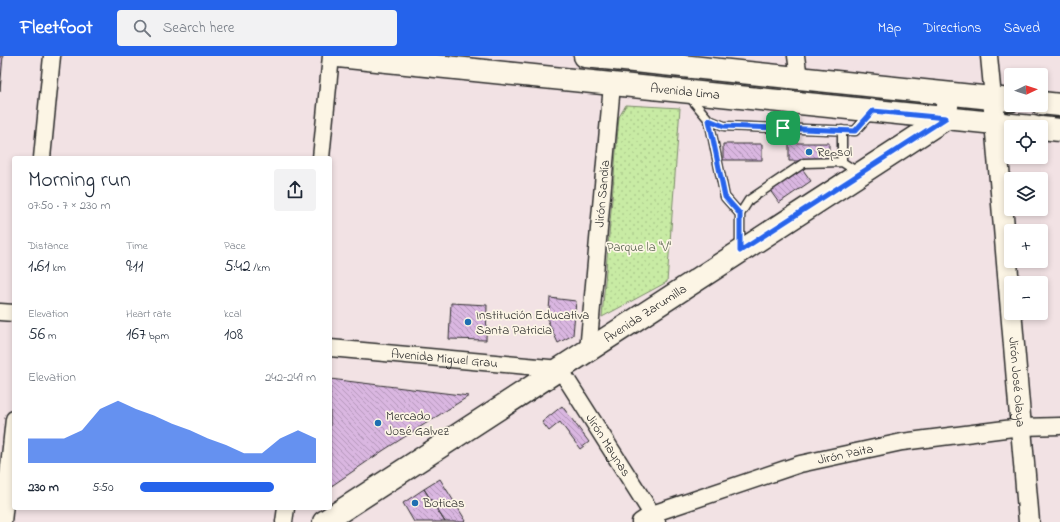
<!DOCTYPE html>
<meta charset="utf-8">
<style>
body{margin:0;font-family:"Indie Flower",sans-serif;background:#f2f2f3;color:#1f2937;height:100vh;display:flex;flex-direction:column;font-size:15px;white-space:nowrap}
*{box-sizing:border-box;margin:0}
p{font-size:13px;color:#747a83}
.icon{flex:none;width:22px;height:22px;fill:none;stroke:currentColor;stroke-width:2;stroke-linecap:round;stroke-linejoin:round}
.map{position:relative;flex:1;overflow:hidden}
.panel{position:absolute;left:12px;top:100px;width:320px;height:354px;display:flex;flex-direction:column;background:#fff;border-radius:4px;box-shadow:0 2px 6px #0003}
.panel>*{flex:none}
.needle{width:26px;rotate:86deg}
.controls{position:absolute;left:1004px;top:12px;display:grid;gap:8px}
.controls a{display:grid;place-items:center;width:44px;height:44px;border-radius:4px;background:#fff;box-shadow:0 2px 6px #0003;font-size:20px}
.pin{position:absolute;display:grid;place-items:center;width:34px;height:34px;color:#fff;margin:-17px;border-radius:8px;box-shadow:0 2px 6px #0006}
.round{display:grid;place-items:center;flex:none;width:42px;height:42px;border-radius:4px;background:#f2f2f3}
.overview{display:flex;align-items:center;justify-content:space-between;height:68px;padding:0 16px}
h1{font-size:22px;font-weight:600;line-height:30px}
.stats{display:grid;grid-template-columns:repeat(3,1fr);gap:6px;height:68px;padding:4px 16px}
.stats div{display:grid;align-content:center}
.stats b{font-size:17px;font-weight:600}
.stats small{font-size:11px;font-weight:400}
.stats p{font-size:11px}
.chart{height:112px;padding:8px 16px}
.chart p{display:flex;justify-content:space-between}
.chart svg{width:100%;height:72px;margin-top:4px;fill:#2563eb;opacity:.7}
ul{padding:0 16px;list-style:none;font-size:13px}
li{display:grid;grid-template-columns:64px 48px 1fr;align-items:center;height:30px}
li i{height:10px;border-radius:5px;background:#2563eb}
header{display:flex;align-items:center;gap:24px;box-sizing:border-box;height:56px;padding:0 20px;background:#2563eb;color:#fff}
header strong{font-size:19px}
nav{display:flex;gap:22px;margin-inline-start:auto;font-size:14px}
.search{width:280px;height:36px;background:#f2f2f3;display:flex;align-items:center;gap:10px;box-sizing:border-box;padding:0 14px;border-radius:4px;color:#747a83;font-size:15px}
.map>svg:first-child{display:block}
</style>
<header>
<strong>Fleetfoot</strong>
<div class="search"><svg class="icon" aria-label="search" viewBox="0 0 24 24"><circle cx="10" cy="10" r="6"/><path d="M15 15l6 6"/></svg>Search here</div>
<nav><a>Map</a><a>Directions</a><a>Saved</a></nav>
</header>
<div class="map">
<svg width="1060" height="466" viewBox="0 0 1060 466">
<defs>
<pattern id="green-dots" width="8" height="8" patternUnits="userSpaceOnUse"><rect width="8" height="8" fill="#c8eba4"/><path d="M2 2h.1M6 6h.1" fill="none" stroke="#acca8d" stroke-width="1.8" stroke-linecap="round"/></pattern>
<pattern id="building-back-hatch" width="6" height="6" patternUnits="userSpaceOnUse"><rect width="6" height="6" fill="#dab7e1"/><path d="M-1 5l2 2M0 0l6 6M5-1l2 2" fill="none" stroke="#b195b7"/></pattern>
</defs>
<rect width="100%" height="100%" fill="#f2e2e4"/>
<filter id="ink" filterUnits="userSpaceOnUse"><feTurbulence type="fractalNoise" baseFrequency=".025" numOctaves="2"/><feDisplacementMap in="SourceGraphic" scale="8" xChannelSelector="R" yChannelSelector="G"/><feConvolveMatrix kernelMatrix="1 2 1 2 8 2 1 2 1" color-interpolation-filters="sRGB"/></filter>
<g filter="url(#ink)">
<path fill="url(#green-dots)" stroke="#7a8b68" d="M 626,49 L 680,52 L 667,226 L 602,261 L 619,61 Z"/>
<path fill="url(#building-back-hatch)" stroke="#2b2b2b" d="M 0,0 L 3,0 L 0,35 Z
M 789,87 L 829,87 L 829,105 L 789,105 Z
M 723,88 L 762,88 L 762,104 L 723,104 Z
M 801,111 L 811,125 L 779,147 L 769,133 Z
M 550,242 L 576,245 L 573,279 L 558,287 L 548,265 Z
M 451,247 L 487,249 L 486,284 L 449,283 Z
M 330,323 L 469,340 L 384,394 L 330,431 Z
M 562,350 L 589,386 L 580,393 L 560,366 L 549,375 L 542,366 Z
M 440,423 L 466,465 L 465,466 L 445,466 L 424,433 Z
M 424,433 L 445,466 L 414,466 L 403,447 Z"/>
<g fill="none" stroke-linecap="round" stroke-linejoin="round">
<g stroke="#2b2b2b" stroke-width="11">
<path id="service" d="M 688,39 L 709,64 L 724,70 L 855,75 L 871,57
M 709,64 L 725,141 L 740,158
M 842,74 L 842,106
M 740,193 L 740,158 L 749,144 L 804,107 L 842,106 L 859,117"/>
</g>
<g stroke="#2b2b2b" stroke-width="19">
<g id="minor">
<path d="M 796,0 L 799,22"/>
<path d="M 989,0 L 993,42"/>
<path d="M 42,102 L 52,0"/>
<path d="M 321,102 L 331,0"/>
<path d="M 0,256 L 14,257"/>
<path id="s1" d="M 330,292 L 560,313 L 657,466"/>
<path id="s2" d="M 588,295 L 612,29"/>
<path d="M 3,466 L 14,363"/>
<path d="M 284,466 L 286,452"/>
<path id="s3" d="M 640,466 L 652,458 L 800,408 L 902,386 L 1021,371 L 1060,370"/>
</g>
</g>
<g stroke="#2b2b2b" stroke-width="23">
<g id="tertiary">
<path id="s4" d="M 993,42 L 1029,466"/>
</g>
</g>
<g stroke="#2b2b2b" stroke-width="25">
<g id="secondary">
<path id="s5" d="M 338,0 L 1033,71"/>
<path d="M 585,0 L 1011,44"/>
<path d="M 1041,47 L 1060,49"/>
<path d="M 1041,72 L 1060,74"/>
<path id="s6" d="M 324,466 L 946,62 L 948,38"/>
</g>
</g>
<use href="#service" stroke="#fcf5e5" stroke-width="8"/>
<use href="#minor" stroke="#fcf5e5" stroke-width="16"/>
<use href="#tertiary" stroke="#fcf5e5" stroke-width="20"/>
<use href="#secondary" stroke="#fcf5e5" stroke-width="22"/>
</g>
</g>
<g fill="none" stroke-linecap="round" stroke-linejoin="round" filter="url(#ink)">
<g stroke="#fff" stroke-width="8">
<path id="route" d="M 873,55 L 946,62 L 740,195 L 740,158 L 725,141 L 709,64 L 724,70 L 855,75 Z"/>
</g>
<use href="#route" stroke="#2563eb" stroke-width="5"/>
</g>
<g fill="#1f6fb2" stroke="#fcf5e5" stroke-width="1.5">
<circle cx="809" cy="96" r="4"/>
<circle cx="468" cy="266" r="4"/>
<circle cx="378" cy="367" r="4"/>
<circle cx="415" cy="447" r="4"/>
</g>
<g text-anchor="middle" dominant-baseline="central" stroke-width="3.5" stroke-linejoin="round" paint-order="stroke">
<g font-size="13" fill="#2b2b2b" stroke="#fcf5e5">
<text stroke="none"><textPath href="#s5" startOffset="349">Avenida Lima</textPath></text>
<text stroke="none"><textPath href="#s2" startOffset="158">Jirón Sandía</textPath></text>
<text stroke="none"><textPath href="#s6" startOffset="383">Avenida Zarumilla</textPath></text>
<text stroke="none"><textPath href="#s1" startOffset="115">Avenida Miguel Grau</textPath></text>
<text stroke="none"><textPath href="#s4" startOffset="285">Jirón José Olaya</textPath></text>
<text stroke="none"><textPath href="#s1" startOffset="321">Jirón Maynas</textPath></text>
<text stroke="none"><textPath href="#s3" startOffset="217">Jirón Paita</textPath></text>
</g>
<g font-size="13" fill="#2b2b2b" stroke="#fcf5e5" text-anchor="start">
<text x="817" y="96">Repsol</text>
<text x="476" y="259">Institución Educativa<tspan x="476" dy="15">Santa Patricia</tspan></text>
<text x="386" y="360">Mercado<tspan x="386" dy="15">José Galvez</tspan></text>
<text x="423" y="447">Boticas</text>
</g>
<g font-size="13" fill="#525b49" stroke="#fcf5e5">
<text x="639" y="191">Parque la "V"</text>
</g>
</g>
</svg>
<div class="controls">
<a><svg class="needle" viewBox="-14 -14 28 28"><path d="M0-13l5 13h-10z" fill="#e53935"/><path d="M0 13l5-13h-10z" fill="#747a83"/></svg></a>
<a><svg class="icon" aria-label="locate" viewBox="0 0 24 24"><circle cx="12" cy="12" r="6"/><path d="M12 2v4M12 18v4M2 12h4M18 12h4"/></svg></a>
<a><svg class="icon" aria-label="layers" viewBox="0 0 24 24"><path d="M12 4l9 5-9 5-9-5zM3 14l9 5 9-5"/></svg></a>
<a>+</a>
<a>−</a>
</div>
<div class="pin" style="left:783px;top:72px;background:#1e9e55"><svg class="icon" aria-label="arrive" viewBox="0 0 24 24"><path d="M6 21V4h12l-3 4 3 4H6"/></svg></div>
<section class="panel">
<div class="overview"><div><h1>Morning run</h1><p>07:50 · 7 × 230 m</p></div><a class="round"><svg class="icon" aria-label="share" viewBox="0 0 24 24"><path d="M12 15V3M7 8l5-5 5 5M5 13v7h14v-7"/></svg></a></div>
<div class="stats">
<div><p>Distance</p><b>1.61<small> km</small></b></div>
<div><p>Time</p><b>9:11</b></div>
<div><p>Pace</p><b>5:42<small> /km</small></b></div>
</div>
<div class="stats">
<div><p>Elevation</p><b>56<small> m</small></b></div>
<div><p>Heart rate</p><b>167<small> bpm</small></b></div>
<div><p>kcal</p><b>108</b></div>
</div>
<div class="chart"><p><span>Elevation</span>242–249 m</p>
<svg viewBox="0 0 160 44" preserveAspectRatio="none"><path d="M0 44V29L10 29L20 29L30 24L40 11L50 6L60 11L70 15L80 20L90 24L100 29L110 33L120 38L130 38L140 29L150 24L160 29V44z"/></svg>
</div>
<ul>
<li><b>230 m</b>5:50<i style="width:76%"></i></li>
</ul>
</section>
</div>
